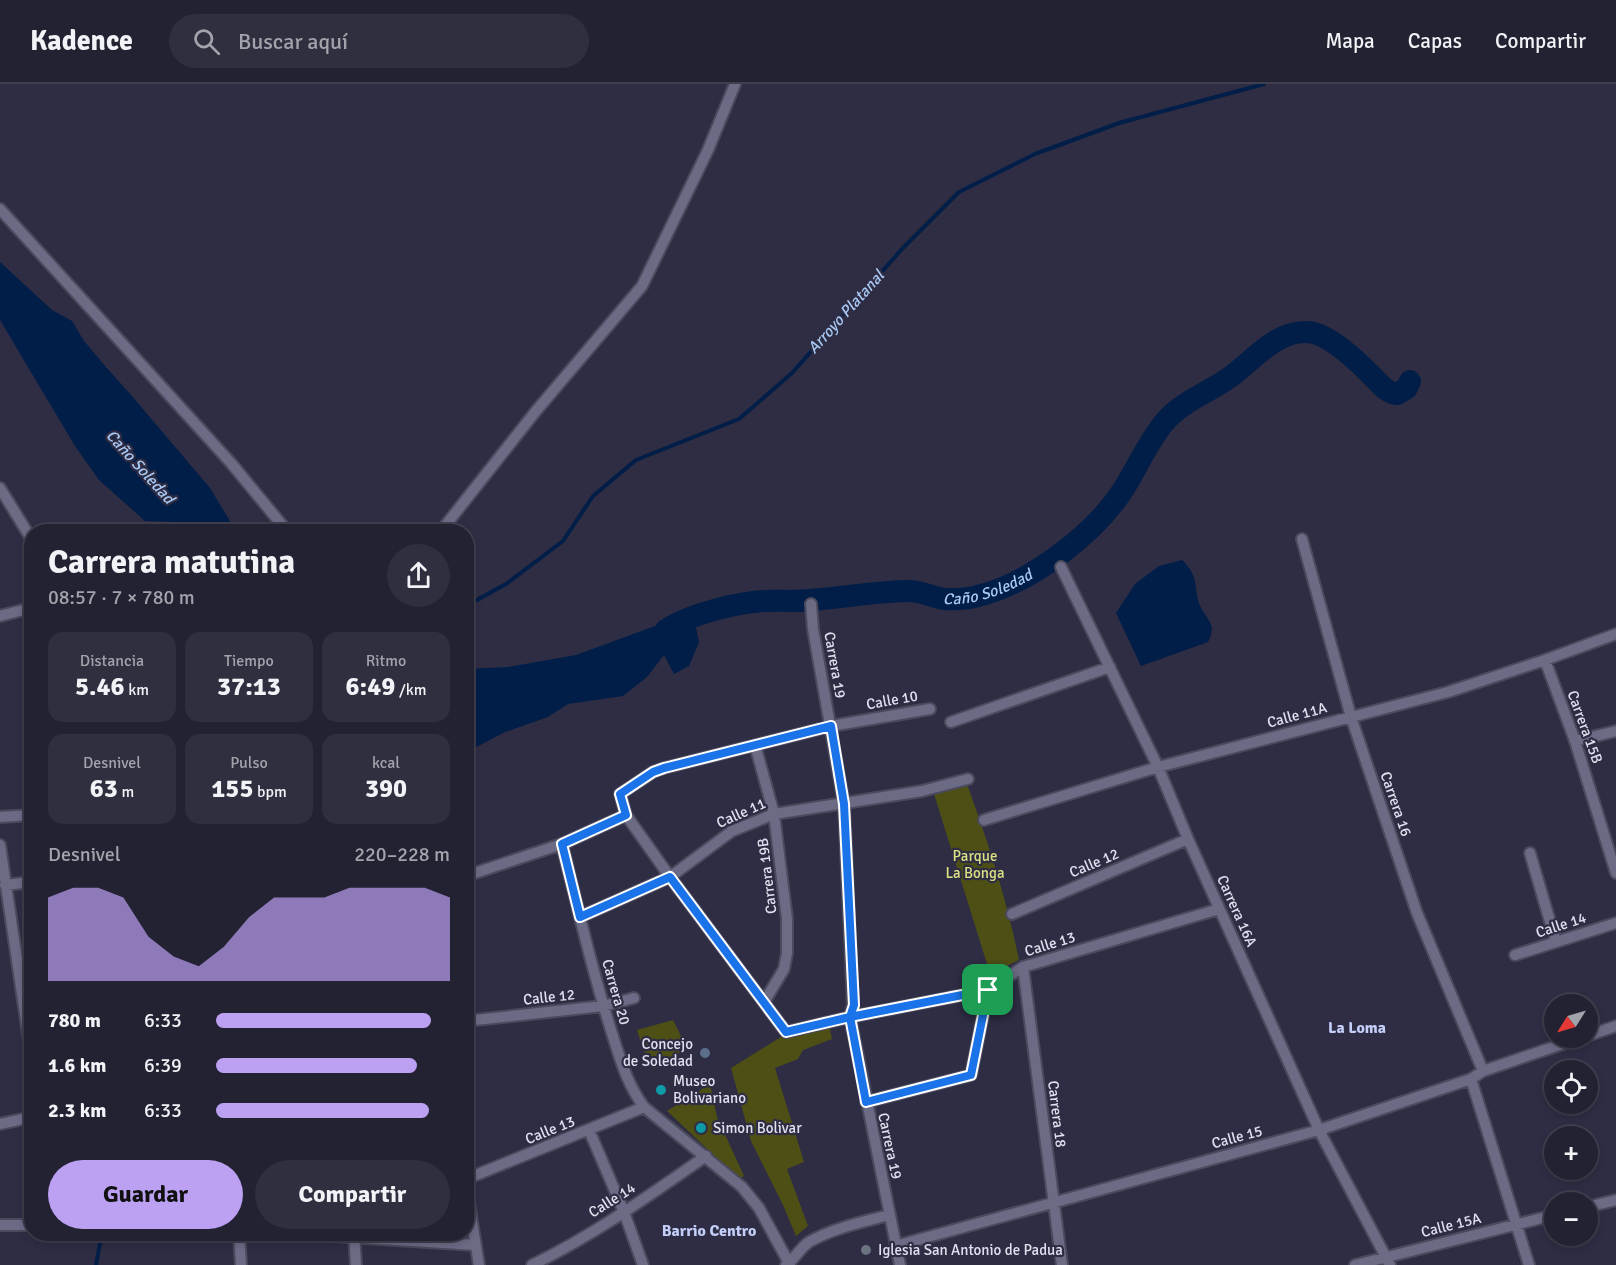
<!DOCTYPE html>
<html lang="es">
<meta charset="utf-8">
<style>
body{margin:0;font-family:Signika,sans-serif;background:#2e2f3f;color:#f1f3f6;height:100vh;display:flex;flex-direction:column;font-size:22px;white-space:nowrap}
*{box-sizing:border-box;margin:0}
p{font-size:20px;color:#a2a4ac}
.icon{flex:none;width:33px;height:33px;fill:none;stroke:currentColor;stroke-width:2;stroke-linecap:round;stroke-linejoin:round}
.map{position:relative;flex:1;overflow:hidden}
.panel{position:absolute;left:24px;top:440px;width:450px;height:717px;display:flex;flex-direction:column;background:#223;border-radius:24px;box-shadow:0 3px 9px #0003,0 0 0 2px #3f3f4e}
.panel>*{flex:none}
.needle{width:39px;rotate:233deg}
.fabs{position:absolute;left:1544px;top:910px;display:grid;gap:12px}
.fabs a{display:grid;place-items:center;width:54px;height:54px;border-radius:50%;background:#223;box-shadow:0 3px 9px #0003,0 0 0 2px #3f3f4e;font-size:30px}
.pin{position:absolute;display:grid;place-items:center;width:51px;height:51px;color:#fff;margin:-26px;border-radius:12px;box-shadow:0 3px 9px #0006}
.round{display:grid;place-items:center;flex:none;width:63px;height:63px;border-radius:32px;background:#2e2f3f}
.headline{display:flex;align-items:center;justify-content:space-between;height:102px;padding:0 24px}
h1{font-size:33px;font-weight:700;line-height:45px}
.figures{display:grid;grid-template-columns:repeat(3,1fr);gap:9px;height:102px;padding:6px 24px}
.figures div{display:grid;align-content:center;border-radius:15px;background:#2e2f3f;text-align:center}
.figures b{font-size:26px;font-weight:700}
.figures small{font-size:16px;font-weight:400}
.figures p{font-size:16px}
.chart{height:168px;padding:12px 24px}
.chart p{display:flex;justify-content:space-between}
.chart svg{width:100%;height:108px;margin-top:6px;fill:#bca0f2;opacity:.7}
.cta{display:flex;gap:12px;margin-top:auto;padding:12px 24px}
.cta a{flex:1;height:69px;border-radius:36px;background:#bca0f2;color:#111;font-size:24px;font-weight:700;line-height:69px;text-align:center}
.cta a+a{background:#2e2f3f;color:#f1f3f6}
ul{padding:0 24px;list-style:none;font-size:20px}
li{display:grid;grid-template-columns:96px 72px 1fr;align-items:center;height:45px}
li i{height:15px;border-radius:8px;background:#bca0f2}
header{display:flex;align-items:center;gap:36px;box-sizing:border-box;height:84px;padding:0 30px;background:#223;border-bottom:2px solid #3f3f4e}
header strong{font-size:28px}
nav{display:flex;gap:33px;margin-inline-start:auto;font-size:21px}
.search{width:420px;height:54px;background:#2e2f3f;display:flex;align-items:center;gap:15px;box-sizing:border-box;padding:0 21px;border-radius:33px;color:#a2a4ac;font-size:22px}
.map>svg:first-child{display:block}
</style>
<header>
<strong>Kadence</strong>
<div class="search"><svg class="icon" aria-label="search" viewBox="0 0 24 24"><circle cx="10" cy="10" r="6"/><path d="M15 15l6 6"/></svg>Buscar aquí</div>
<nav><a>Mapa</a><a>Capas</a><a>Compartir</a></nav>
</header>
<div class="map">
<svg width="1616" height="1181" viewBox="0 0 1616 1181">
<rect width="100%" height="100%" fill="#2e2d44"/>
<path fill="#4e4f15" d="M 967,700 C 988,758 1007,816 1019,876 L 1005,883 L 998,894 L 992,896 L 934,710 Z
M 673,936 L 687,964 L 654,985 L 643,965 L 637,946 Z
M 829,940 L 832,955 L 803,966 L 798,975 L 775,984 L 804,1078 L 787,1085 L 808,1142 L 796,1152 L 783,1121 L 751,1057 L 731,984 L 784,951 Z
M 710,1000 L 717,1033 L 744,1092 L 739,1095 L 667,1027 Z"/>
<path fill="#001e48" d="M 0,178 L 52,226 L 72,237 L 84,257 L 106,283 L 131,311 L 210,404 L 236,447 L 184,447 L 174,438 L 145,437 L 99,396 L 75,362 L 0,236 Z
M 1182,476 C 1198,491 1194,500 1199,519 C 1202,528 1210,535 1212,544 C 1212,549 1210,554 1208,558 L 1141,582 L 1116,529 L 1135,500 L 1159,482 Z
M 696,527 L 694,534 L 699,558 L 689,582 L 674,590 L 664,571 L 647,593 L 623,612 L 568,620 L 548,633 L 505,648 L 467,668 L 467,585 L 508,583 L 576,571 Z"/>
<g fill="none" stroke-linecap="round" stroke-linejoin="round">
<path stroke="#001e48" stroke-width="4" d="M 466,522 L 506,500 L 563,457 L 593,412 L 636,376 L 739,335 L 792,289 L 902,165 L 959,108 L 1035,70 L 1119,39 L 1264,0
M 96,1181 L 102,1149"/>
<path stroke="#001e48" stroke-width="22" id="s1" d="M 666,546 C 687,531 738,518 765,517 C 780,516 795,518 810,516 C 843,514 876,507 909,507 C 921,507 932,513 944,515 C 957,516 973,514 985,510 C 1034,496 1095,449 1123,406 C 1137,384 1147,360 1163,340 C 1181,317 1211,308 1233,291 C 1254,275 1277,247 1306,248 C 1327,248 1355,275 1369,289 C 1378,297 1385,309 1397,310 L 1407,304 L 1410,297"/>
<g stroke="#4b4a5d" stroke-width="14">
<path id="street" d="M 0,125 L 231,379 L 287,447
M 0,404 L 32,456
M 441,447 L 536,327 L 642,202 L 708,66 L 735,0
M 1302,455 L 1351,633 L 1417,829 L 1483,987
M 1061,483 L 1158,683 L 1188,755 L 1319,1046 L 1390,1181
M 811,520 L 813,545 L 844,720 L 853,921 L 850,933 L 900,1181
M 0,532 L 27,525
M 1545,576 L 1575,657 L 1616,789
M 930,625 L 831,642 L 664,684 L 653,688 L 620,710 L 626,731 L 670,793 L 786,948 L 850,933 L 988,906 L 1023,883 L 1219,825
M 951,638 L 1110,583
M 1575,657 L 1616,647
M 755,661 L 774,730 L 787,835 L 787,869 L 784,885 L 764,918
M 0,733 L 32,731
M 984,736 L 1158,683 L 1448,608 L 1545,576 L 1616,550
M 562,760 C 577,821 591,883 610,943 C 619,971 626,999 644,1023 L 742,1103 L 759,1124 L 790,1181
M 0,761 L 32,977
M 1530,769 L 1556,858
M 466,792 L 562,760 L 626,731
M 5,801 L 32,798
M 1012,830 L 1188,755
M 580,833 L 670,793 L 732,747 L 774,730 L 922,707 L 968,695
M 1515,871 L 1616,839
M 1023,883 L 1062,1181
M 466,937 L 603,922 L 634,914
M 1587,952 L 1616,942
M 1471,995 L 1529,1181
M 866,1018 L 971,991 L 988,906
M 0,1040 L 32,1033
M 589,1046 L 624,1128 L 643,1181
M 466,1095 L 644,1023
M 466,1100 L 479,1181
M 1587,1123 L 1616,1116
M 0,1141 L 32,1141
M 239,1149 L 241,1181
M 285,1149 L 476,1161
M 354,1149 L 356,1181
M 895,1162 L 1319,1046 L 1471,995 L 1483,987 L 1580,954
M 532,1181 C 594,1151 650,1111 706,1072
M 786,1181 C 795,1175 800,1164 809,1158 C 833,1144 863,1138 889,1131
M 1355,1181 L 1554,1131"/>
</g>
<use href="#street" stroke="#6b6b86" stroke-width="10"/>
</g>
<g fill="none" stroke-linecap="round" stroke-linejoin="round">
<g stroke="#fff" stroke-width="12">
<path id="route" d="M 988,906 L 850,933 L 854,921 L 844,720 L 831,642 L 664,684 L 653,688 L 620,710 L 626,731 L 562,760 L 580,833 L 670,793 L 786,948 L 850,933 L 866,1018 L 971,991 L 988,906"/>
</g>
<use href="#route" stroke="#1a73e8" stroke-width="8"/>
</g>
<circle fill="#5c6f8a" stroke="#2e2d44" stroke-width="2" cx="705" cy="969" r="6"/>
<g fill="#0f9aa8" stroke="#2e2d44" stroke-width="2">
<circle cx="661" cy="1006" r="6"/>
<circle cx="701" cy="1044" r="6"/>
</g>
<circle fill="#6b7280" stroke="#2e2d44" stroke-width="2" cx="866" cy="1166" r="6"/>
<g text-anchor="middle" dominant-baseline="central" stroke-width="4.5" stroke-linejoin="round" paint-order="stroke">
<g font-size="15" fill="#e0e0ef" stroke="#2e2d44">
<text transform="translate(835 581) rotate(80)">Carrera 19</text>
<text transform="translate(892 616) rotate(-10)">Calle 10</text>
<text transform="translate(1297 631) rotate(-15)">Calle 11A</text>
<text transform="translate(1585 643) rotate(70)">Carrera 15B</text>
<text transform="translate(1396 720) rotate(71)">Carrera 16</text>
<text transform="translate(741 729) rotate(-24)">Calle 11</text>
<text transform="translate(1094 779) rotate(-23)">Calle 12</text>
<text transform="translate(767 792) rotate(-97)">Carrera 19B</text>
<text transform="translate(1237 827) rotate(66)">Carrera 16A</text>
<text transform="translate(1561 841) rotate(-18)">Calle 14</text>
<text transform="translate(1050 860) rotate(-17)">Calle 13</text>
<text transform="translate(616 908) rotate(74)">Carrera 20</text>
<text transform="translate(549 913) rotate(-6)">Calle 12</text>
<text transform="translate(1057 1030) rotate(83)">Carrera 18</text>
<text transform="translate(550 1046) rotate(-22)">Calle 13</text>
<text transform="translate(1237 1053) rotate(-15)">Calle 15</text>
<text transform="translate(890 1062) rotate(78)">Carrera 19</text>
<text transform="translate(612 1116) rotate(-32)">Calle 14</text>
<text transform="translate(1451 1141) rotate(-14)">Calle 15A</text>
</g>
<g font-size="15" fill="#dce082" stroke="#2e2d44">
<text x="975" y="772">Parque<tspan x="975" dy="17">La Bonga</tspan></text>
</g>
<g font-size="15" fill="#e0e0ef" stroke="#2e2d44" text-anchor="start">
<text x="693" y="960" text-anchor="end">Concejo<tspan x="693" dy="17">de Soledad</tspan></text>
<text x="673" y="997">Museo<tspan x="673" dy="17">Bolivariano</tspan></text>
<text x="713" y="1044">Simon Bolivar</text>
<text x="878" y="1166">Iglesia San Antonio de Padua</text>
</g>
<g font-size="16" font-style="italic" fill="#a9c9f5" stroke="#2e2d44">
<text transform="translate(846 228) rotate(-48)">Arroyo Platanal</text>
<text transform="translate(140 383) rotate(48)">Caño Soledad</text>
<text stroke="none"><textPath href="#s1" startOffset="330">Caño Soledad</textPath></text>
</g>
<g font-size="16" font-weight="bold" fill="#c4cff9" stroke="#2e2d44">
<text x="1357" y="944">La Loma</text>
<text x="709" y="1147">Barrio Centro</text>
</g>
</g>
</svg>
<div class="fabs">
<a><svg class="needle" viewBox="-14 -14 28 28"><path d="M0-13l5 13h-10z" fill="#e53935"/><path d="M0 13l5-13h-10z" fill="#a2a4ac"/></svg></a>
<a><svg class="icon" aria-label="locate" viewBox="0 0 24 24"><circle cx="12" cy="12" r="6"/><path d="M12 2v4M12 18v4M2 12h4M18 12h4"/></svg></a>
<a>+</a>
<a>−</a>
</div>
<div class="pin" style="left:988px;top:906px;background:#1e9e55"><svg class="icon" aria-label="arrive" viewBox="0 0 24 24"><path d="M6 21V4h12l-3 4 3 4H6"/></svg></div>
<section class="panel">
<div class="headline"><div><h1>Carrera matutina</h1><p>08:57 · 7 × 780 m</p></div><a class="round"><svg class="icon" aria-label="share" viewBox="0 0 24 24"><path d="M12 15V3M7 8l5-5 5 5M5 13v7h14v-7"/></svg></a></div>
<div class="figures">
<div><p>Distancia</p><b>5.46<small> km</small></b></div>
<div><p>Tiempo</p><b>37:13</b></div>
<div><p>Ritmo</p><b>6:49<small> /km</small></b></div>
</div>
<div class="figures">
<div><p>Desnivel</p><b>63<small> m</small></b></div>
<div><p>Pulso</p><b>155<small> bpm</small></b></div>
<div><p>kcal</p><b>390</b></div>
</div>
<div class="chart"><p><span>Desnivel</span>220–228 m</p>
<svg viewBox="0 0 160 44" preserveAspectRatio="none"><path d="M0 44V10L10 6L20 6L30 10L40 26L50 34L60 38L70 30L80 18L90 10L100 10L110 10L120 6L130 6L140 6L150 6L160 10V44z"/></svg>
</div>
<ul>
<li><b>780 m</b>6:33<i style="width:92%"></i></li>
<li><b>1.6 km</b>6:39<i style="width:86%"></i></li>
<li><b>2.3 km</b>6:33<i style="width:91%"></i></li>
</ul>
<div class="cta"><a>Guardar</a><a>Compartir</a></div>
</section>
</div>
